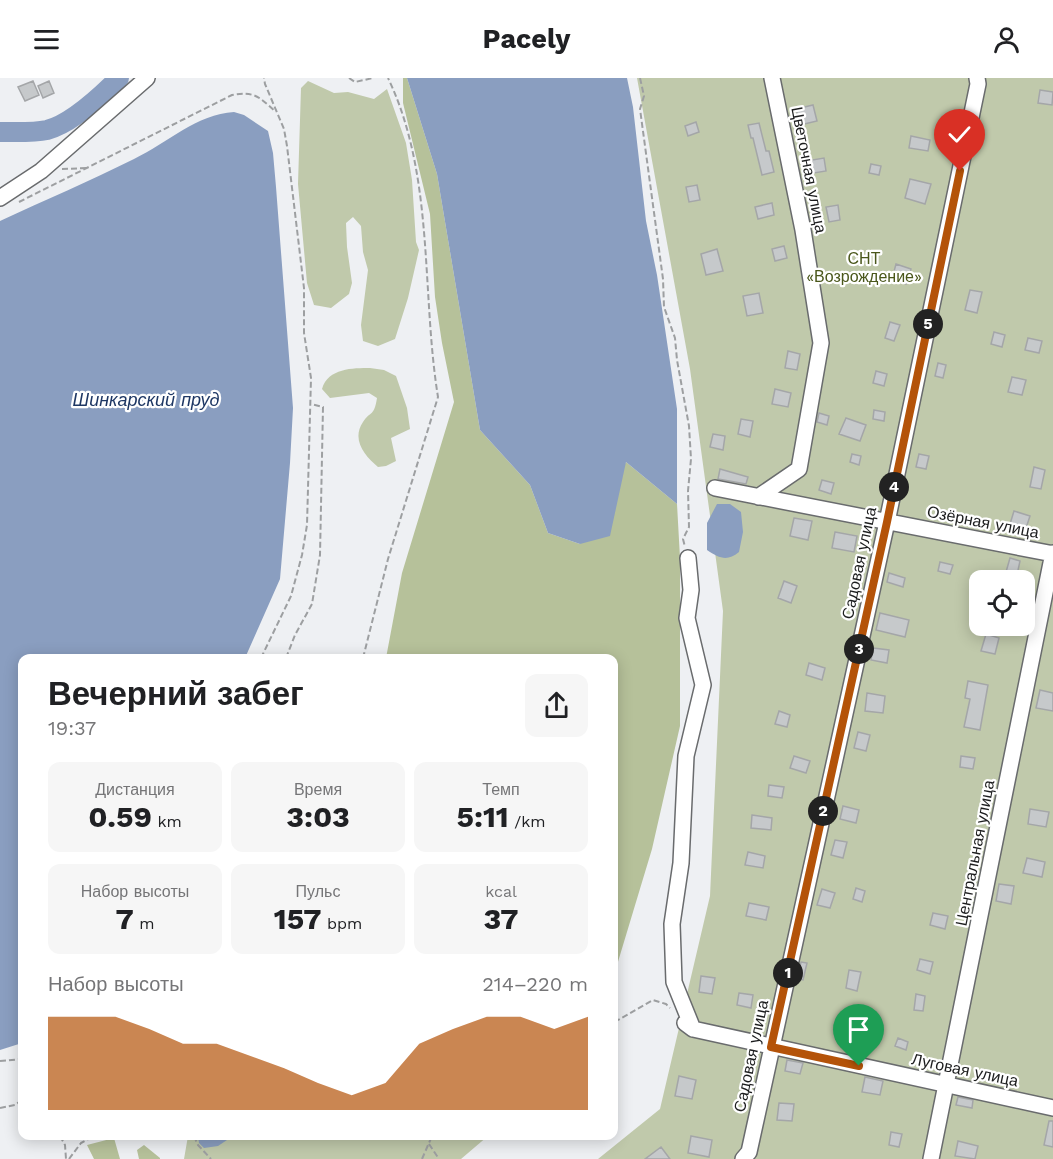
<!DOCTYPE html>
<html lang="ru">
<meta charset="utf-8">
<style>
body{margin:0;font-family:"Work Sans",sans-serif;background:#f6f6f6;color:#202124;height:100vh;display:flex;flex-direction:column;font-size:22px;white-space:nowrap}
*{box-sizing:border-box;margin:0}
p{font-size:20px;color:#757577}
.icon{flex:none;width:33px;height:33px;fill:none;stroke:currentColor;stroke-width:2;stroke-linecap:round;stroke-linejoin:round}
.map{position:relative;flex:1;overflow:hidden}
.sheet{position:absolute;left:18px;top:576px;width:600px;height:486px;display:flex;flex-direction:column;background:#fff;border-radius:12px;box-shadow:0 3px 15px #0003}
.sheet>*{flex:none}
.buttons{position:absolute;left:969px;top:492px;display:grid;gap:12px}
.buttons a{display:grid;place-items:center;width:66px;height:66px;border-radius:12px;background:#fff;box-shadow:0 3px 15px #0003;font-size:30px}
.pin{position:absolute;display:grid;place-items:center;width:51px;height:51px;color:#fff;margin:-62px -26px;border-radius:50% 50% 50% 0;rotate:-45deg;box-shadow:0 0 6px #0007}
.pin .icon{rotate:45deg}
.km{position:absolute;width:30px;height:30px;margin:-15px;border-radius:50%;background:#222;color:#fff;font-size:16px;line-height:30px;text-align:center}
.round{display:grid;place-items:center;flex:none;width:63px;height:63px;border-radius:12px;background:#f6f6f6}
.summary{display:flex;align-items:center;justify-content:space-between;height:102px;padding:0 30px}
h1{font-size:33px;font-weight:700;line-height:45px}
.stats{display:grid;grid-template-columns:repeat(3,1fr);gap:9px;height:102px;padding:6px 30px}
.stats div{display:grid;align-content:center;border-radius:12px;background:#f6f6f6;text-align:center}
.stats b{font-size:30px;font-weight:700}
.stats small{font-size:16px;font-weight:400}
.stats p{font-size:16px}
.chart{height:168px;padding:12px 30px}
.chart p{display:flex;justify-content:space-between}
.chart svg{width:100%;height:108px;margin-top:6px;fill:#b45309;opacity:.7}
header{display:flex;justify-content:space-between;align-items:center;height:78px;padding:0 30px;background:#fff;font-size:27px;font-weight:700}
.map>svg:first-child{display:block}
</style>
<header><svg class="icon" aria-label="menu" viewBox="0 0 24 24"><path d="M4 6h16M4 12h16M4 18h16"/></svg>Pacely<svg class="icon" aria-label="person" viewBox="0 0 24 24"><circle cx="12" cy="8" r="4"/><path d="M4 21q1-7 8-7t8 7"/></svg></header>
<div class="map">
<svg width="1053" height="1081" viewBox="0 0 1053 1081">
<rect width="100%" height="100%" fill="#eef0f3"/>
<path fill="#c0c9ab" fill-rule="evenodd" d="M 637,0 L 1053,0 L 1053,1081 L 598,1081 L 660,1031 L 710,818 L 723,533 L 690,291 ZM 980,502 L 1024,502 L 1024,548 L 980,548 Z
M 308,3 L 334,15 L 348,14 L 374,21 L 387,11 L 406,65 L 412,102 L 416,164 L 419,172 L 408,220 L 395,261 L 378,268 L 363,263 L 361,247 L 368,192 L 363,174 L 361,148 L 353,139 L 346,145 L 347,169 L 352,205 L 349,216 L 331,230 L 314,227 L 307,205 L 298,106 L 301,10 Z
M 370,290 L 384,292 L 396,298 L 407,330 L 410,351 L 391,360 L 396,383 L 386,388 L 378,389 C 365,378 351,362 363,344 C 371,332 374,339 377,320 L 369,315 L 330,320 L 322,311 C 328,290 353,290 370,290 Z
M 188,1058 L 488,1058 L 461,1081 L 184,1081 Z"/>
<path fill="#b6c19a" d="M 403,0 L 407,0 L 437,96 L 480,352 L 530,407 L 548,455 L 580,466 L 626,384 L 677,426 L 680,480 L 680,648 L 652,771 L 614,897 L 614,580 L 386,580 L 402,495 L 454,324 L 442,265 L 435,219 L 430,136 L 403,25 Z
M 114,1060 L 120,1081 L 94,1081 L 87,1067 Z
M 144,1067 L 160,1080 L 160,1081 L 139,1081 L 137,1072 Z"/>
<path fill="#8a9ec0" d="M 407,0 L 627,0 L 633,29 L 646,143 L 657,197 L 677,331 L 677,426 L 626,384 L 610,458 L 580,466 L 548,455 L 530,407 L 480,352 L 437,96 Z
M 234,34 L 244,37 L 268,53 L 273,75 L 276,109 L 293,330 L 290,385 L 280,501 L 245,580 L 22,580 L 22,965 L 0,972 L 0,143 C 45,122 90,103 134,81 C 167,65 197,36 234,34 Z
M 717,426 L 730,426 L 741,434 L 743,454 L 739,474 C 727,484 719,480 707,472 L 707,445 Z
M 198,1058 L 233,1058 L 218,1068 L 204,1070 L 199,1065 Z"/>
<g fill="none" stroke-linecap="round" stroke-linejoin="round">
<path stroke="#8a9ec0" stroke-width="20" d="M 0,54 C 14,54 33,55 47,52 C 71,46 102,17 119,0"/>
</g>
<path fill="#c6c9cb" stroke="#a4a6a8" stroke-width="1.5" d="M 33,3 L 39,17 L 25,23 L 18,9 Z
M 49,3 L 54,15 L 43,20 L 38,8 Z
M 1040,12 L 1053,14 L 1052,27 L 1038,25 Z
M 813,27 L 817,43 L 800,47 L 796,31 Z
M 696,44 L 699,54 L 688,58 L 685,48 Z
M 759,45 L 766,73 L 769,73 L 774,94 L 762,97 L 753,60 L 751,60 L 748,47 Z
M 911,58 L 930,62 L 928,73 L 909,70 Z
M 824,80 L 826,93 L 808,96 L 806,83 Z
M 871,86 L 881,88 L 879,97 L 869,95 Z
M 910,101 L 931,106 L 925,126 L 905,120 Z
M 697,107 L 700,122 L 689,124 L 686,109 Z
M 772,125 L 774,137 L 758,141 L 755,129 Z
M 838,127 L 840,142 L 829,144 L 826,129 Z
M 784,168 L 787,180 L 775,183 L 772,171 Z
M 717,171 L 723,193 L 706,197 L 701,176 Z
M 896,186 L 911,191 L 906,206 L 892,201 Z
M 970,212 L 982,214 L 977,235 L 965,232 Z
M 759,215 L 763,235 L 747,238 L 743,218 Z
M 890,244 L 900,247 L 894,263 L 885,260 Z
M 994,254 L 1005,257 L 1002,269 L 991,266 Z
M 1028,260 L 1042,263 L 1039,275 L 1025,272 Z
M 788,273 L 800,276 L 797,292 L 785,290 Z
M 938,285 L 946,287 L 943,300 L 935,298 Z
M 876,293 L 887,296 L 884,308 L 873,305 Z
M 1012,299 L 1026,302 L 1022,317 L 1008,314 Z
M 775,311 L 791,315 L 788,329 L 772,326 Z
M 874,332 L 885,334 L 884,343 L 873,341 Z
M 819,335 L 829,338 L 827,347 L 817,344 Z
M 846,340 L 866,347 L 860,363 L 839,356 Z
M 741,341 L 753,343 L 750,359 L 738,356 Z
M 713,356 L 725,358 L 723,372 L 710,369 Z
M 852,376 L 861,378 L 859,387 L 850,384 Z
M 919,376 L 929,378 L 926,391 L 916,389 Z
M 1034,389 L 1045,392 L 1041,411 L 1030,409 Z
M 720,391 L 748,399 L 746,406 L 718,401 Z
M 822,402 L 834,405 L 831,416 L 819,412 Z
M 1014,433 L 1030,438 L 1026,450 L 1010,446 Z
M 794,440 L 812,443 L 808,462 L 790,458 Z
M 835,454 L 857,458 L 854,474 L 832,470 Z
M 1010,480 L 1020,483 L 1017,497 L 1006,494 Z
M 940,484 L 953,487 L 950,496 L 938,493 Z
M 889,495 L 905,500 L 903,509 L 887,504 Z
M 784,503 L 797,508 L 791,525 L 778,520 Z
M 880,535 L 909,542 L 905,559 L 876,552 Z
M 986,556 L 999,560 L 995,576 L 981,573 Z
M 873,570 L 889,572 L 887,585 L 871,582 Z
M 809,585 L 825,590 L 822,602 L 806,597 Z
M 968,603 L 988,607 L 980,652 L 964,649 L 970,621 L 965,620 Z
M 1040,612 L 1053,615 L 1053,633 L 1036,630 Z
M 867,615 L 885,618 L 883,635 L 865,633 Z
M 779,633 L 790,637 L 787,649 L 775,646 Z
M 858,654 L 870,657 L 866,673 L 854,670 Z
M 794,678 L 810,683 L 806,695 L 790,690 Z
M 961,678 L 975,680 L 973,691 L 960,689 Z
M 769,707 L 784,709 L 782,720 L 768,718 Z
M 843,728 L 859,732 L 856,745 L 840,741 Z
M 1030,731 L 1049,734 L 1046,749 L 1028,746 Z
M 752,737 L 772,740 L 771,752 L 751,750 Z
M 835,762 L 847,764 L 843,780 L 831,777 Z
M 748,774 L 765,778 L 763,790 L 745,787 Z
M 1027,780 L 1045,784 L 1042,799 L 1023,795 Z
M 999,806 L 1014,808 L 1011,826 L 996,823 Z
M 856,810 L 865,813 L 862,824 L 853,821 Z
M 822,811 L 835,815 L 830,830 L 817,827 Z
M 749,825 L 769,829 L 766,842 L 746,838 Z
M 933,835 L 948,838 L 945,851 L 930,847 Z
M 920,881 L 933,884 L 930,896 L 917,892 Z
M 801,884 L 807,885 L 803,902 L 797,901 Z
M 849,892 L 861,894 L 857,913 L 846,910 Z
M 701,898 L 715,900 L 712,916 L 699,914 Z
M 739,915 L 753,917 L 751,930 L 737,927 Z
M 916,916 L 925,918 L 923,933 L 914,932 Z
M 845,935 L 857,937 L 854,950 L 843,948 Z
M 898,960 L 908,964 L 906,972 L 895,968 Z
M 787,982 L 803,985 L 800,996 L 785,993 Z
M 679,998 L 696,1002 L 692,1021 L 675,1018 Z
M 865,999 L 883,1003 L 880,1017 L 862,1014 Z
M 958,1019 L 973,1022 L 972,1030 L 956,1027 Z
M 779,1025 L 794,1026 L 792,1043 L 777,1042 Z
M 1049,1043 L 1053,1043 L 1053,1069 L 1044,1067 Z
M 891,1054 L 902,1056 L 899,1069 L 889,1067 Z
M 691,1058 L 712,1062 L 709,1079 L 688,1075 Z
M 958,1063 L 978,1068 L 975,1081 L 955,1078 Z
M 661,1069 L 670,1081 L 645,1081 Z"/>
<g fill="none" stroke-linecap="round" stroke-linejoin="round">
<g stroke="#696b6d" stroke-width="18">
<path id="minor" d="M 0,120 L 41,93 L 147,0
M 715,410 L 1053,476
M 758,419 L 799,391 L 821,265 L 803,152 L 772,0
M 688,480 L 691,512 L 687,540 L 703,607 L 686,678 L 681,785 L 672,846 L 674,904 L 693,951
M 685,945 L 693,951 L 1053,1030
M 743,1081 L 749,1074 L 887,444 L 978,6 L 977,0
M 931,1081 L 1053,475"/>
</g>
<path stroke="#9d9fa1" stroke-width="2" stroke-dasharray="6 3" stroke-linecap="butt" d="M 349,0 L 355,4 L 373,0
M 640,0 L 644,18 L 640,31 L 663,201 L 664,229 L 675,260 L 677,282 L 689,348 L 691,381 L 688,413 L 689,449 L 683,461 L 685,469
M 62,91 L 87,90
M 19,124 L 232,17 C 255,13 259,19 275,33
M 261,580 L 291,518 L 302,477 L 307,447 L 311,300 L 304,255 L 304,210 L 287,68 L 284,51 L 265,6 L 264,0
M 286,580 L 295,557 L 312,526 L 320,477 L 323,329 L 311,326
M 363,580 L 388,481 L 438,319 C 421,214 435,98 388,0
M 614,942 L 618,942 L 653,922 L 666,926 L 670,930
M 0,983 L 22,981
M 0,1030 L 15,1027 L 22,1022
M 60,1058 L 65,1067 L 66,1081
M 109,1058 C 122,1060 134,1063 146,1058
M 194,1058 L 198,1067 L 211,1081
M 429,1066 L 439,1081
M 69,1081 L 81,1065 L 94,1058
M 422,1081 L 432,1058"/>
<use href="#minor" stroke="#fff" stroke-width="15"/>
</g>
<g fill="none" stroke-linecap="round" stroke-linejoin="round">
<g stroke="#fff" stroke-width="12">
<path id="route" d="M 859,988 L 771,969 L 887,444 L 960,93"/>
</g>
<use href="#route" stroke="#b45309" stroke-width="8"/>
</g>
<g text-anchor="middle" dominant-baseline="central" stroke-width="4.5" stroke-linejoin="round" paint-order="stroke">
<g font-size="16" fill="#1c1d1e" stroke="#fff">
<text transform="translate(809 92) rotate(79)">Цветочная улица</text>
<text transform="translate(983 444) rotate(11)">Озёрная улица</text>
<text transform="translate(859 485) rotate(-78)">Садовая улица</text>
<text transform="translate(975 775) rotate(-79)">Центральная улица</text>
<text transform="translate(751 978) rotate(-78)">Садовая улица</text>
<text transform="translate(965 992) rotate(12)">Луговая улица</text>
</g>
<g font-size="16" fill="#4a571b" stroke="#fff">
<text x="864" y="180">СНТ<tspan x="864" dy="18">«Возрождение»</tspan></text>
</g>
<g font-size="18" font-style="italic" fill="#1e3764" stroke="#fff">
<text x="146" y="321">Шинкарский пруд</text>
</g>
</g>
</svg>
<div class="buttons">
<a><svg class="icon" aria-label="locate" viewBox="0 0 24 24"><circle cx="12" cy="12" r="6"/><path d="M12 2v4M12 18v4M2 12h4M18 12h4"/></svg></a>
</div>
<div class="pin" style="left:859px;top:988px;background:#1e9e55"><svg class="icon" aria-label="arrive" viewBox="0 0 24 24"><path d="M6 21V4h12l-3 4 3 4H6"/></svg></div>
<div class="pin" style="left:960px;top:93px;background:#d93025"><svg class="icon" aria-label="check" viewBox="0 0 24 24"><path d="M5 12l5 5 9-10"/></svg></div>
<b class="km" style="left:788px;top:895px">1</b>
<b class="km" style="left:823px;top:733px">2</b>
<b class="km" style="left:859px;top:571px">3</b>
<b class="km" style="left:894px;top:409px">4</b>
<b class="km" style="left:928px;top:246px">5</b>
<section class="sheet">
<div class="summary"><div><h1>Вечерний забег</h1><p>19:37</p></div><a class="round"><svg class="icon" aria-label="share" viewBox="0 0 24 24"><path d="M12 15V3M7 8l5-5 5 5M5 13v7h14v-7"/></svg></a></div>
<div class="stats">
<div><p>Дистанция</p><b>0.59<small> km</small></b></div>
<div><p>Время</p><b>3:03</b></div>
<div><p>Темп</p><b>5:11<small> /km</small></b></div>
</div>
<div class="stats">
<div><p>Набор высоты</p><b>7<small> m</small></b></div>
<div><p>Пульс</p><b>157<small> bpm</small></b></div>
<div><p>kcal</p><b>37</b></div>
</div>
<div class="chart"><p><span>Набор высоты</span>214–220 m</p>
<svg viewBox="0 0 160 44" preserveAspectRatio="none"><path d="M0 44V6L10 6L20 6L30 11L40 17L50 17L60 22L70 27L80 33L90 38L100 33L110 17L120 11L130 6L140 6L150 11L160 6V44z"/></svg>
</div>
</section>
</div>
